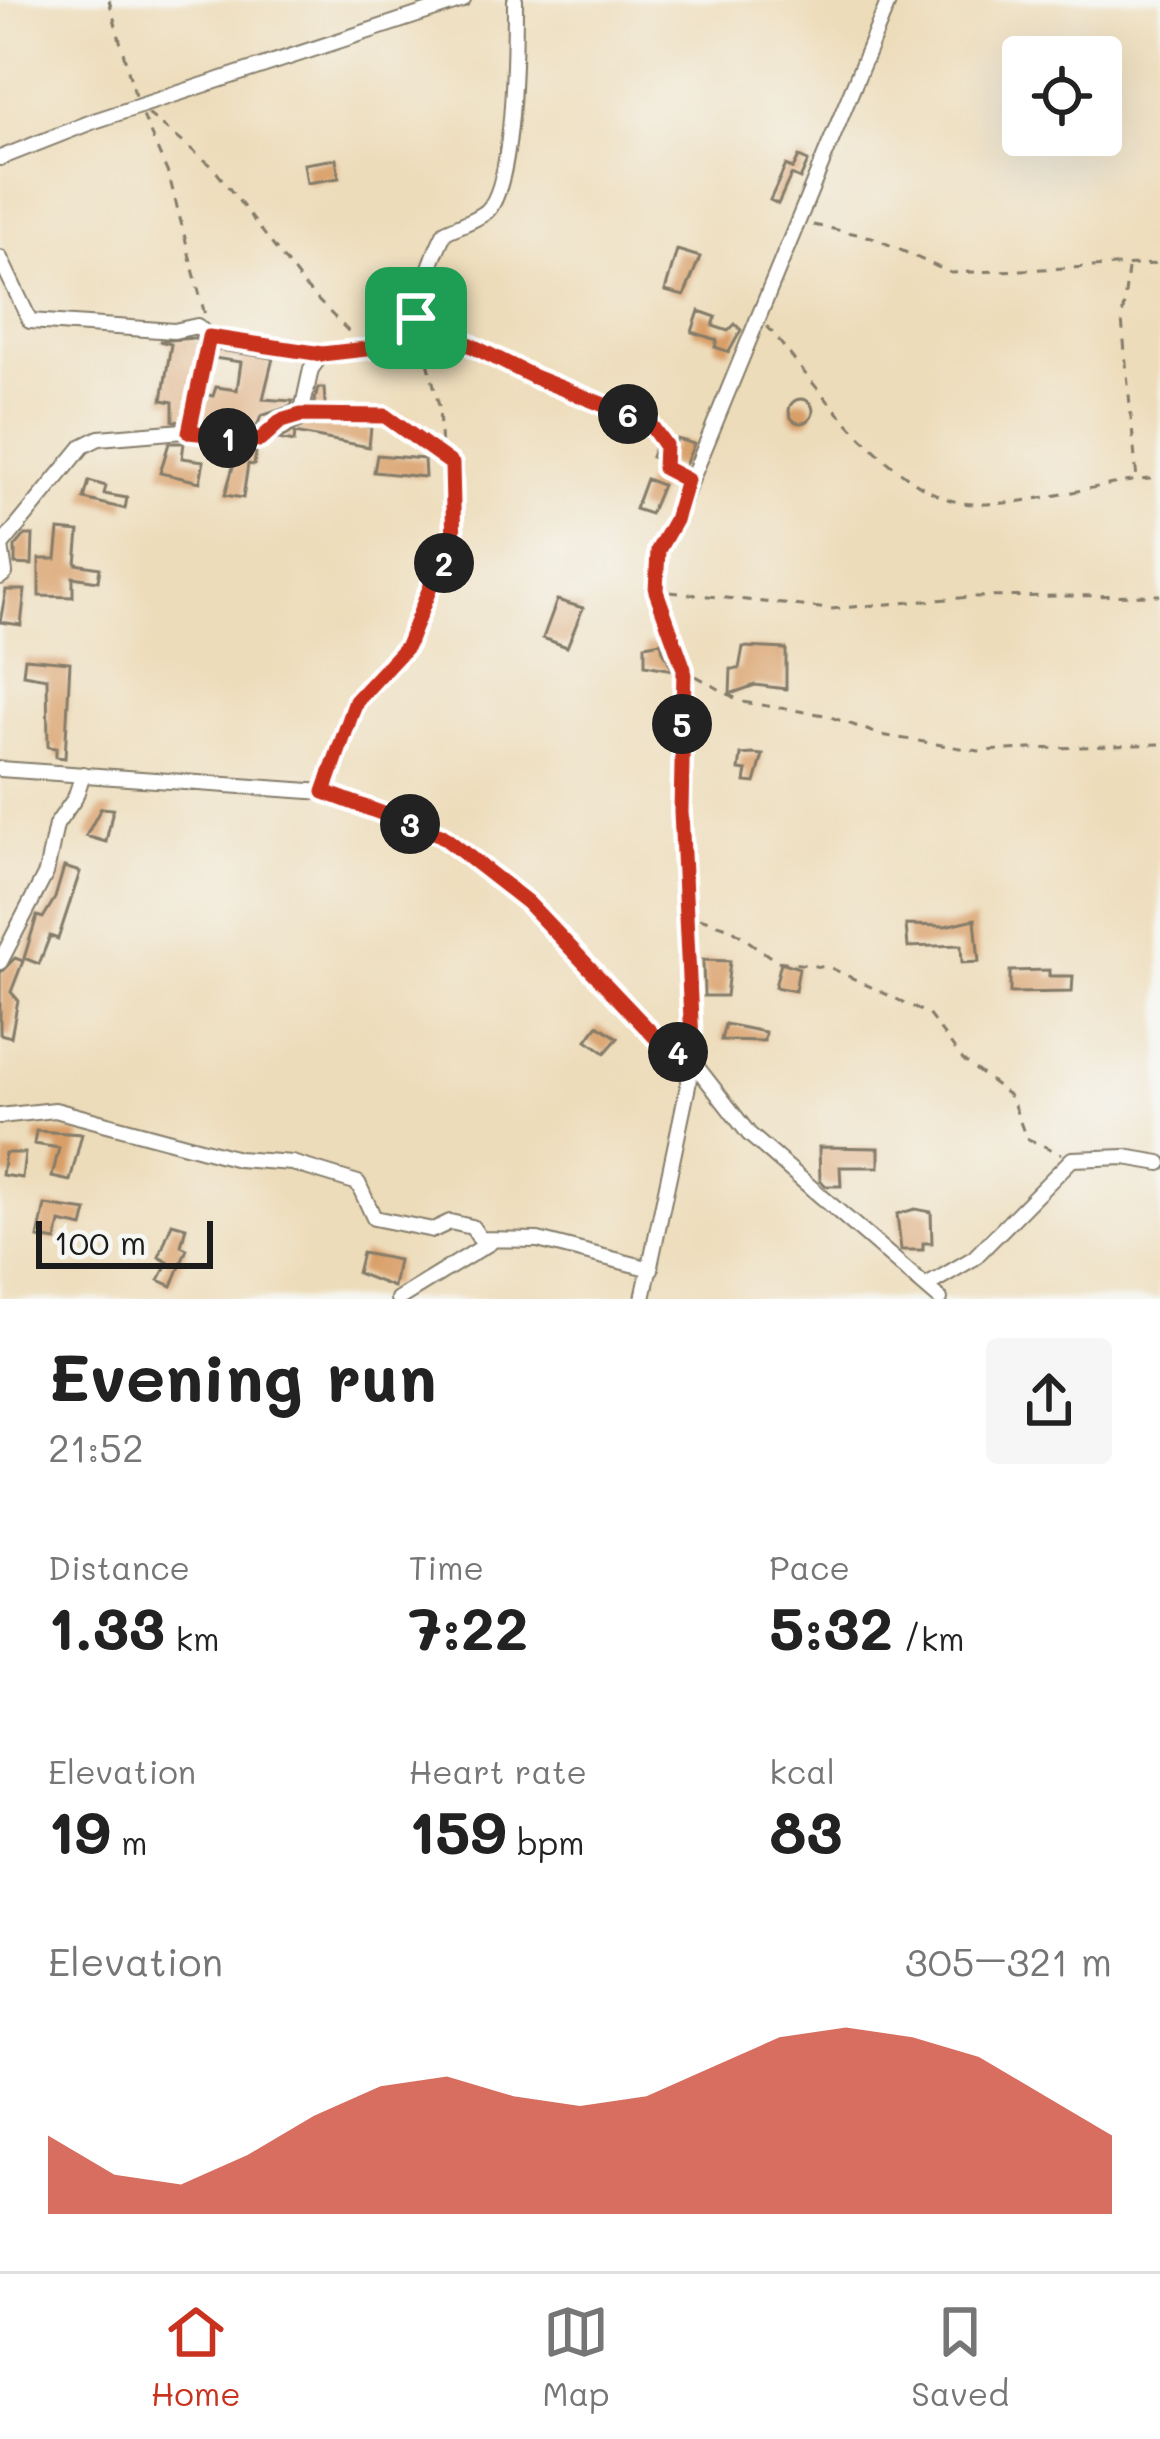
<!DOCTYPE html>
<meta charset="utf-8">
<style>
body{margin:0;font-family:Mali,sans-serif;background:#f6f6f6;color:#222;height:100vh;display:flex;flex-direction:column;font-size:45px;white-space:nowrap}
*{box-sizing:border-box;margin:0}
p{font-size:39px;color:#767676}
.icon{flex:none;width:66px;height:66px;fill:none;stroke:currentColor;stroke-width:2;stroke-linecap:round;stroke-linejoin:round}
.map{position:relative;height:1299px;overflow:hidden}
.drawer{display:flex;flex-direction:column;background:#fff;flex:1}
.drawer>*{flex:none}
.tools{position:absolute;left:1002px;top:36px;display:grid;gap:24px}
.tools a{display:grid;place-items:center;width:120px;height:120px;border-radius:12px;background:#fff;box-shadow:0 12px 48px #0002;font-size:60px}
.scale{position:absolute;left:36px;bottom:30px;width:177px;box-sizing:border-box;padding-left:12px;border:6px solid #1c1c1c;border-top:0;font-size:33px;line-height:42px;white-space:nowrap;color:#1c1c1c;-webkit-text-stroke:9px #f6f6f2;paint-order:stroke}
.pin{position:absolute;display:grid;place-items:center;width:102px;height:102px;color:#fff;margin:-51px;border-radius:24px;box-shadow:0 6px 18px #0006}
.km{position:absolute;width:60px;height:60px;margin:-30px;border-radius:50%;background:#222;color:#fff;font-size:33px;line-height:60px;text-align:center}
.round{display:grid;place-items:center;flex:none;width:126px;height:126px;border-radius:12px;background:#f6f6f6}
.headline{display:flex;align-items:center;justify-content:space-between;height:204px;padding:0 48px}
h1{font-size:66px;font-weight:700;line-height:90px}
.figures{display:grid;grid-template-columns:repeat(3,1fr);gap:18px;height:204px;padding:12px 48px}
.figures div{display:grid;align-content:center}
.figures b{font-size:60px;font-weight:700}
.figures small{font-size:33px;font-weight:400}
.figures p{font-size:33px}
.chart{height:336px;padding:24px 48px}
.chart p{display:flex;justify-content:space-between}
.chart svg{width:100%;height:216px;margin-top:12px;fill:#c8321e;opacity:.7}
.tabs{display:flex;justify-content:space-around;align-items:center;height:168px;border-top:3px solid #e0e0e0;background:#fff;font-size:33px;color:#767676}
.tabs a{display:grid;justify-items:center;gap:6px}
.tabs .active{color:#c8321e}
.map>svg:first-child{display:block}
</style>
<div class="map">
<svg width="1160" height="1299" viewBox="0 0 1160 1299">
<rect width="100%" height="100%" fill="#f6f6f2"/>
<filter id="ink" filterUnits="userSpaceOnUse"><feTurbulence type="fractalNoise" baseFrequency=".00833" numOctaves="2"/><feDisplacementMap in="SourceGraphic" scale="24" xChannelSelector="R" yChannelSelector="G"/><feConvolveMatrix kernelMatrix="1 2 1 2 8 2 1 2 1" color-interpolation-filters="sRGB"/></filter>
<filter id="wash" filterUnits="userSpaceOnUse"><feTurbulence type="fractalNoise" baseFrequency=".004" numOctaves="4" result="noise"/><feDisplacementMap in="SourceGraphic" scale="48" xChannelSelector="R" yChannelSelector="G"/><feGaussianBlur stdDeviation="2.7" result="paint"/><feColorMatrix in="noise" values="0 0 0 0 0 0 0 0 0 0 0 0 0 0 0 0 0 1.4 0 .05"/><feComposite in="paint" operator="in"/></filter>
<g filter="url(#wash)">
<rect width="100%" height="100%" fill="#eddcb9"/>
<g id="blocks">
<path fill="#d99f68" fill-rule="evenodd" d="M 799,157 L 808,161 L 800,179 L 791,175 L 778,204 L 770,200 L 786,165 L 793,169 Z
M 336,159 L 339,178 L 307,183 L 304,164 Z
M 677,250 L 700,257 L 684,296 L 665,291 Z
M 699,311 L 716,317 L 713,326 L 728,331 L 735,324 L 741,330 L 729,352 L 715,347 L 717,340 L 692,332 Z
M 194,338 L 207,348 L 273,358 L 263,399 L 293,401 L 291,406 L 261,416 L 256,429 L 173,421 L 173,402 L 162,400 L 171,344 L 159,341 ZM 200,356 L 241,362 L 237,390 L 216,387 L 213,396 L 194,392 Z
M 318,388 L 324,388 L 326,420 L 371,427 L 369,447 L 295,433 L 294,442 L 279,439 L 310,422 Z
M789 411a12 12 0 1 1 24 0a12 12 0 1 1-24 0Z
M 677,439 L 694,444 L 683,470 L 651,457 L 655,446 L 670,452 Z
M 169,443 L 184,443 L 182,458 L 204,461 L 200,482 L 160,473 Z
M 238,449 L 256,452 L 254,465 L 248,464 L 243,498 L 225,495 Z
M 377,455 L 424,459 L 425,477 L 374,472 Z
M 646,479 L 662,485 L 650,514 L 635,509 Z
M 89,481 L 106,486 L 104,494 L 127,498 L 125,509 L 84,499 Z
M 59,530 L 79,532 L 76,564 L 100,568 L 98,581 L 73,577 L 73,597 L 39,596 L 39,559 L 56,559 Z
M 25,535 L 33,535 L 32,565 L 15,564 L 15,547 Z
M 6,590 L 25,590 L 21,625 L 0,622 Z
M 557,600 L 583,608 L 567,647 L 543,638 Z
M 661,642 L 663,651 L 673,670 L 645,665 L 645,645 Z
M 743,647 L 786,649 L 786,689 L 755,685 L 730,694 L 731,669 L 739,669 Z
M 25,658 L 70,662 L 65,758 L 56,757 L 56,748 L 48,747 L 47,678 L 23,674 Z
M 753,754 L 763,755 L 755,783 L 745,782 L 747,771 L 739,770 L 741,755 Z
M 101,808 L 113,809 L 106,842 L 86,836 Z
M 64,867 L 80,872 L 58,939 L 50,936 L 39,964 L 24,958 L 37,916 L 43,918 L 55,898 Z
M 975,919 L 979,962 L 962,963 L 961,945 L 908,947 L 906,925 L 945,926 Z
M 15,958 L 23,961 L 11,992 L 18,1000 L 11,1037 L 0,1034 L 0,973 Z
M 703,960 L 730,961 L 726,996 L 704,996 Z
M 781,962 L 799,968 L 795,991 L 775,987 Z
M 1049,970 L 1049,976 L 1073,976 L 1072,992 L 1010,993 L 1010,971 Z
M 725,1024 L 765,1032 L 764,1041 L 721,1040 Z
M 598,1025 L 618,1038 L 605,1053 L 587,1040 Z
M 36,1131 L 82,1134 L 70,1181 L 52,1177 L 59,1148 L 34,1144 Z
M 819,1147 L 879,1148 L 879,1167 L 840,1167 L 841,1186 L 826,1186 L 820,1180 Z
M 5,1153 L 25,1153 L 22,1178 L 2,1175 Z
M 45,1205 L 87,1211 L 83,1227 L 60,1222 L 56,1241 L 38,1238 Z
M 915,1209 L 931,1212 L 932,1243 L 923,1243 L 923,1250 L 901,1250 L 897,1214 Z
M 172,1223 L 186,1227 L 181,1246 L 187,1249 L 172,1286 L 159,1280 L 168,1262 L 159,1257 Z
M 362,1253 L 398,1260 L 393,1287 L 357,1273 Z"/>
</g>
</g>
<g filter="url(#ink)">
<use href="#blocks" fill-opacity="0" stroke="#847c6a" stroke-width="3"/>
<g fill="none" stroke-linecap="round" stroke-linejoin="round">
<g stroke="#847c6a" stroke-width="18">
<path id="street" d="M 889,0 L 675,520 L 658,550 L 656,591 L 684,669 L 681,811 L 693,1062 L 749,1134 L 940,1299
M 0,158 L 94,121 L 463,0
M 0,258 L 30,321 L 174,331 L 197,326 L 209,337 L 322,354
M 0,577 L 5,573 L 1,546 L 83,446 L 99,438 L 183,431 L 260,441 L 281,420 L 301,415 L 311,369 L 322,354 C 439,340 403,314 445,232 C 457,226 477,220 487,211 C 515,184 515,41 515,0
M 0,769 L 324,792 L 441,835 L 527,902 L 659,1040 L 693,1062 L 643,1299
M 0,962 L 46,873 L 56,825 L 75,798 L 83,774
M 0,1116 L 55,1110 L 238,1159 L 292,1163 L 358,1183 L 374,1218 L 433,1230 L 450,1222 L 472,1227 L 480,1239 L 538,1240 L 651,1269
M 928,1285 L 974,1258 L 1072,1159 L 1125,1157 L 1160,1163
M 398,1299 L 491,1242"/>
</g>
<path stroke="#847c6a" stroke-width="3" stroke-dasharray="9 9" stroke-linecap="butt" d="M 109,0 L 135,96
M 148,114 L 212,166 L 305,287 L 352,335
M 143,116 L 169,176 L 206,319
M 813,225 L 872,237 L 951,273 L 1160,264
M 1128,269 L 1122,320 L 1137,480
M 424,323 L 534,377 L 649,423 L 665,445 L 665,468 L 681,476
M 767,326 C 811,380 900,504 975,504 C 1038,505 1098,482 1160,478
M 315,416 L 384,416 L 437,452
M 192,418 L 206,352
M 670,592 L 830,609 L 970,597 L 1160,595
M 696,676 L 742,702 L 825,715 L 881,735 L 979,751 L 1160,744
M 330,779 L 356,701 L 407,646 L 435,576 L 454,548 L 450,516 L 456,473 L 441,453 L 439,406 L 420,330
M 700,918 L 730,928 L 776,961 L 831,968 L 928,1014 L 963,1060 L 1011,1097 L 1026,1138 L 1062,1154"/>
<use href="#street" stroke="#fff" stroke-width="14"/>
</g>
</g>
<g fill="none" stroke-linecap="round" stroke-linejoin="round" filter="url(#ink)">
<g stroke="#fff" stroke-width="24">
<path id="route" d="M 416,318 L 534,377 L 649,423 L 665,445 L 664,468 L 687,480 L 675,520 L 658,550 L 656,591 L 684,669 L 681,812 L 693,1061 L 658,1040 L 527,902 L 441,835 L 324,792 L 356,701 L 407,646 L 435,575 L 454,548 L 452,464 L 385,416 L 301,415 L 281,421 L 260,440 L 189,432 L 209,337 L 322,354 L 375,348 Z"/>
</g>
<use href="#route" stroke="#c8321e" stroke-width="15"/>
</g>
</svg>
<div class="tools">
<a><svg class="icon" aria-label="locate" viewBox="0 0 24 24"><circle cx="12" cy="12" r="6"/><path d="M12 2v4M12 18v4M2 12h4M18 12h4"/></svg></a>
</div>
<div class="scale">100 m</div>
<div class="pin" style="left:416px;top:318px;background:#1e9e55"><svg class="icon" aria-label="arrive" viewBox="0 0 24 24"><path d="M6 21V4h12l-3 4 3 4H6"/></svg></div>
<b class="km" style="left:228px;top:438px">1</b>
<b class="km" style="left:444px;top:563px">2</b>
<b class="km" style="left:410px;top:824px">3</b>
<b class="km" style="left:678px;top:1052px">4</b>
<b class="km" style="left:682px;top:724px">5</b>
<b class="km" style="left:628px;top:414px">6</b>
</div>
<section class="drawer">
<div class="headline"><div><h1>Evening run</h1><p>21:52</p></div><a class="round"><svg class="icon" aria-label="share" viewBox="0 0 24 24"><path d="M12 15V3M7 8l5-5 5 5M5 13v7h14v-7"/></svg></a></div>
<div class="figures">
<div><p>Distance</p><b>1.33<small> km</small></b></div>
<div><p>Time</p><b>7:22</b></div>
<div><p>Pace</p><b>5:32<small> /km</small></b></div>
</div>
<div class="figures">
<div><p>Elevation</p><b>19<small> m</small></b></div>
<div><p>Heart rate</p><b>159<small> bpm</small></b></div>
<div><p>kcal</p><b>83</b></div>
</div>
<div class="chart"><p><span>Elevation</span>305–321 m</p>
<svg viewBox="0 0 160 44" preserveAspectRatio="none"><path d="M0 44V28L10 36L20 38L30 32L40 24L50 18L60 16L70 20L80 22L90 20L100 14L110 8L120 6L130 8L140 12L150 20L160 28V44z"/></svg>
</div>
</section>
<nav class="tabs">
<a class="active"><svg class="icon" aria-label="home" viewBox="0 0 24 24"><path d="M3 11l9-7 9 7M6 9v11h12V9"/></svg>Home</a>
<a><svg class="icon" aria-label="map" viewBox="0 0 24 24"><path d="M3 6l6-2 6 2 6-2v14l-6 2-6-2-6 2zM9 4v14M15 6v14"/></svg>Map</a>
<a><svg class="icon" aria-label="saved" viewBox="0 0 24 24"><path d="M7 4h10v16l-5-4-5 4z"/></svg>Saved</a>
</nav>
